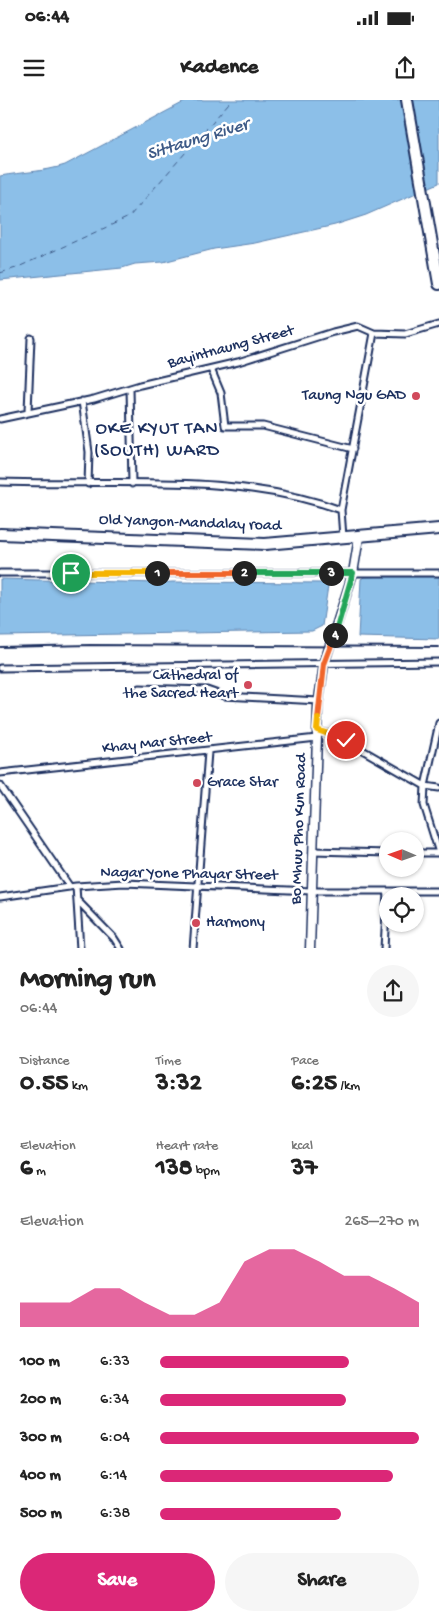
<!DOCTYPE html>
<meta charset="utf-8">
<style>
body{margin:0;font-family:"Gochi Hand",sans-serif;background:#f6f6f6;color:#222;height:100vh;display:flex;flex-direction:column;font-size:19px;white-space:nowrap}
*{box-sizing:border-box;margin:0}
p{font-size:16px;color:#767676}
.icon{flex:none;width:28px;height:28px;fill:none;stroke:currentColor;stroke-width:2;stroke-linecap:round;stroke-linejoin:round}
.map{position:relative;height:848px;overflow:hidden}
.side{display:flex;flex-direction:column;background:#fff;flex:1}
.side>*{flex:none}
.needle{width:32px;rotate:272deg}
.tools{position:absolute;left:379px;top:732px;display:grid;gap:10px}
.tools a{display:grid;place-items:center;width:45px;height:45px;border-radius:50%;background:#fff;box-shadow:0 1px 4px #0004;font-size:25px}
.pin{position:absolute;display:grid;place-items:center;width:42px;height:42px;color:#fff;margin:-21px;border:2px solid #fff;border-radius:50%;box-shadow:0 1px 5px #0007}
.km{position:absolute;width:25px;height:25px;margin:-12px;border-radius:50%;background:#222;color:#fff;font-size:14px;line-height:25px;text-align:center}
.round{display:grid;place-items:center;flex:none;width:52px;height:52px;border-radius:26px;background:#f6f6f6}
.overview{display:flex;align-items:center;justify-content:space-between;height:85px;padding:0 20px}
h1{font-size:28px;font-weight:700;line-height:38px}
.figures{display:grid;grid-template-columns:repeat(3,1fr);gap:8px;height:85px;padding:5px 20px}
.figures div{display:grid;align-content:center}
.figures b{font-size:25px;font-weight:700}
.figures small{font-size:14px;font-weight:400}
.figures p{font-size:14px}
.chart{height:140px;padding:10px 20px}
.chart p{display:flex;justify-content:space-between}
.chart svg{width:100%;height:90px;margin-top:5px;fill:#db2777;opacity:.7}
.primary-button{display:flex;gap:10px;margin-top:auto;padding:10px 20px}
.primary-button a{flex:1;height:58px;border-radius:30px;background:#db2777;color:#fff;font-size:20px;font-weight:700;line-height:58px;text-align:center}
.primary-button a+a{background:#f6f6f6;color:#222}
ul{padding:0 20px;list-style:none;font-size:16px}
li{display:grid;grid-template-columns:80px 60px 1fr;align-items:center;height:38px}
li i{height:12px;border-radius:6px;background:#db2777}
.status{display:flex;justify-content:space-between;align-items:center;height:35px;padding:0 25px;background:#fff;direction:ltr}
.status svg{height:14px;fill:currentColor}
header{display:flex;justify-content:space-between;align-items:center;height:65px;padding:0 20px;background:#fff;font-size:22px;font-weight:700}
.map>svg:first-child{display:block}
</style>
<div class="status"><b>06:44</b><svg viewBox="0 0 49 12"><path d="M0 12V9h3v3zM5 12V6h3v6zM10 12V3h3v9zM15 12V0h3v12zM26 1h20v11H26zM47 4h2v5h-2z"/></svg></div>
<header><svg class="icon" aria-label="menu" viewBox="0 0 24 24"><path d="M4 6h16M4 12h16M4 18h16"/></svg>Kadence<svg class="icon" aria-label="share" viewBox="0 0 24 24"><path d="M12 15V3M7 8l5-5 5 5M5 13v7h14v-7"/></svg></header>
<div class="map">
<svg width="439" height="849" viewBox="0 0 439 849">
<rect width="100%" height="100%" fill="#fff"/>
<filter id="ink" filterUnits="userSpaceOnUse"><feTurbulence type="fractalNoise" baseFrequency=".02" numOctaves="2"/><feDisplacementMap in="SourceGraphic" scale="10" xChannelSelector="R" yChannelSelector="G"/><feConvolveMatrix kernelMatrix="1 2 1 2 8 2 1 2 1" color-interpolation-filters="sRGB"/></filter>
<g filter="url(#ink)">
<path fill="#8cbfe8" stroke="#5f85b1" d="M 188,0 L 439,0 L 439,83 L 366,115 L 335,125 L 255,143 L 214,149 L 163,162 L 135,164 L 122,168 L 0,180 L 0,76 C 22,72 44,72 65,65 Z
M 439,474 L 439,539 L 358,537 L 361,479 L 364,477 Z
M 0,479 L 159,483 L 172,482 L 324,483 L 328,486 L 322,526 L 312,531 L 0,536 Z"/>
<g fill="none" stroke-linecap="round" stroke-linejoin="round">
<path stroke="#3d5a87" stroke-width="1" stroke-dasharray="6 5" stroke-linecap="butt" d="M 0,173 L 16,168 L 129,117 L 229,3 L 227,0"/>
<g stroke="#1b2f5e" stroke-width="9">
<path id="street" d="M 211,269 L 221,293 L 225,326 L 263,326 L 353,349
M 130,288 L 132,384
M 82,301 L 89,352 L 88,384
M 28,311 L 31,238
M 0,319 L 94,299 L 140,285 L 238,262 L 333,232 L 358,226 L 374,233 L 405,234 L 439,224
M 0,382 C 113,386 233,371 341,410
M 343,437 L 341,410 L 374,233
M 0,473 L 439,473
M 0,568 L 439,562
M 139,588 L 207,590 L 224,596 L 319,601
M 439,623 L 425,686 L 424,705 L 439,753
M 317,630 L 345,640 L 425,686 L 439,688
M 0,673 L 317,638
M 0,685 L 70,787
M 313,751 L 388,753
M 415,753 L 439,753
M 76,786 L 80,849
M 0,797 L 76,786 L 124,783 L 312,791 L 439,791
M 77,800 L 114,838 L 121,849
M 193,849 L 208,652
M 384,849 L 387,791"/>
</g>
<g stroke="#1b2f5e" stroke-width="11">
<path id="secondary" d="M 310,849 L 318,606 L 324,564 L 353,473 L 359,437"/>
</g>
<g stroke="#1b2f5e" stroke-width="14">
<path id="highway" d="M 407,0 L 439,184
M 0,434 L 265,444 L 439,429"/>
</g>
<use href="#street" stroke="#fff" stroke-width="5"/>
<use href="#secondary" stroke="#fff" stroke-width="8"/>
<use href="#highway" stroke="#fff" stroke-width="10"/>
<path stroke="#1b2f5e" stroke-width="2" d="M 0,547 L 90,545 L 439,547"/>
</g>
</g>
<g fill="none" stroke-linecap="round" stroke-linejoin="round" filter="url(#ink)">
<g stroke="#fff" stroke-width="10">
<path id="split-1" d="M 71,473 L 157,473"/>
</g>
<g stroke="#fff" stroke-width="10">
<path id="split-2" d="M 157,473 L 244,473"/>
</g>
<g stroke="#fff" stroke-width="10">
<path id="split-3" d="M 244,473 L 331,473"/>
</g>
<g stroke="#fff" stroke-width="10">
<path id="split-4" d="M 331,473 L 353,473 L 335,535"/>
</g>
<g stroke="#fff" stroke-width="10">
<path id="split-5" d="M 318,619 L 324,564 L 335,535"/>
</g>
<g stroke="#fff" stroke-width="10">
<path id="split-6" d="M 318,619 L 317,630 L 346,640"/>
</g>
<use href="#split-1" stroke="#f5b400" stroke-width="6"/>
<use href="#split-2" stroke="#f0652b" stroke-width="6"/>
<use href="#split-3" stroke="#22a559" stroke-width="6"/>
<use href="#split-4" stroke="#22a559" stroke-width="6"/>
<use href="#split-5" stroke="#f0652b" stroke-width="6"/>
<use href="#split-6" stroke="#f5b400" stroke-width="6"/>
</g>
<g fill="#d1495b" stroke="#fff" stroke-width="2">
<circle cx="416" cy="296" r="5"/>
<circle cx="248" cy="585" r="5"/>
<circle cx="197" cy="683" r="5"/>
<circle cx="196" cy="823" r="5"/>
</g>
<g text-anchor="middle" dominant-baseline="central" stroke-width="5" stroke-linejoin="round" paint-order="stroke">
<g font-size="16" fill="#1b2f5e" stroke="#fff">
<text transform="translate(231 248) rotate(-15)">Bayintnaung Street</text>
<text transform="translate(190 424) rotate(2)">Old Yangon-Mandalay road</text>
<text transform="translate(157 644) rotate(-6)">Khay Mar Street</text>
<text transform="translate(300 729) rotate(-88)">Bo Mhuu Pho Kun Road</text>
<text transform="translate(189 775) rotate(1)">Nagar Yone Phayar Street</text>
</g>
<g font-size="16" fill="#1b2f5e" stroke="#fff" text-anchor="end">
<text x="406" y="296">Taung Ngu GAD</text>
<text x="238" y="576">Cathedral of<tspan x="238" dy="18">the Sacred Heart</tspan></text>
<text x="207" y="683" text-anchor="start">Grace Star</text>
<text x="206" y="823" text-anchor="start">Harmony</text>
</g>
<g font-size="18" font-style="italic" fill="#3d5a87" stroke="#fff">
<text transform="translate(198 40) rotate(-17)">Sittaung River</text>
</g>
<g font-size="19" letter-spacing="1" fill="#1b2f5e" stroke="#fff">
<text x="157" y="329">OKE KYUT TAN<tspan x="157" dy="22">(SOUTH) WARD</tspan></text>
</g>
</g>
</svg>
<div class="tools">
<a><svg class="needle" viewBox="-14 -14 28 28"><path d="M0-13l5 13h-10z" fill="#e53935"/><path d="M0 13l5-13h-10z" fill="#767676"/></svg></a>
<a><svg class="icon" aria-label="locate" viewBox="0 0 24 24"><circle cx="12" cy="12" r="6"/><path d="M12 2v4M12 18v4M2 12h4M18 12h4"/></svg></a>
</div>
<div class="pin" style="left:71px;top:473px;background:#1e9e55"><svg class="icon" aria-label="arrive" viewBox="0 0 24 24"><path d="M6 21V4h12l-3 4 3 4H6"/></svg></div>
<div class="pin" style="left:346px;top:640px;background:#d93025"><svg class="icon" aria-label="check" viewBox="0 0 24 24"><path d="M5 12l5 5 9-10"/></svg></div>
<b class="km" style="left:157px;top:473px">1</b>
<b class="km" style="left:244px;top:473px">2</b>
<b class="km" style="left:331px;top:473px">3</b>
<b class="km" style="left:335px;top:535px">4</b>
</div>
<section class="side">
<div class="overview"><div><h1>Morning run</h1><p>06:44</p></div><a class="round"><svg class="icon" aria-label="share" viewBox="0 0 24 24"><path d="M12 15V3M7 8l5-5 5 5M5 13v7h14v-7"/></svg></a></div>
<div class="figures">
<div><p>Distance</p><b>0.55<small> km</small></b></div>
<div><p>Time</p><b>3:32</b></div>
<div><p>Pace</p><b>6:25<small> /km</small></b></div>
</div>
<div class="figures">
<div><p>Elevation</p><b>6<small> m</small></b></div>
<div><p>Heart rate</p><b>138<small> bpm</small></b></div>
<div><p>kcal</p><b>37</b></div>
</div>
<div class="chart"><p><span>Elevation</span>265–270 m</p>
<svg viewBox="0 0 160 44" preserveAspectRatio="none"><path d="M0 44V32L10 32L20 32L30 25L40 25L50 32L60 38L70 38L80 32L90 12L100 6L110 6L120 12L130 19L140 19L150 25L160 32V44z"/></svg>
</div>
<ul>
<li><b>100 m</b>6:33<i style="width:73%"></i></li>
<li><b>200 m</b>6:34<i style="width:72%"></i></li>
<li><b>300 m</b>6:04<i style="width:100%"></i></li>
<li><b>400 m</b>6:14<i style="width:90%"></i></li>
<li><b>500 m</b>6:38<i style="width:70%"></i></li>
</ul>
<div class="primary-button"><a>Save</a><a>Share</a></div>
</section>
